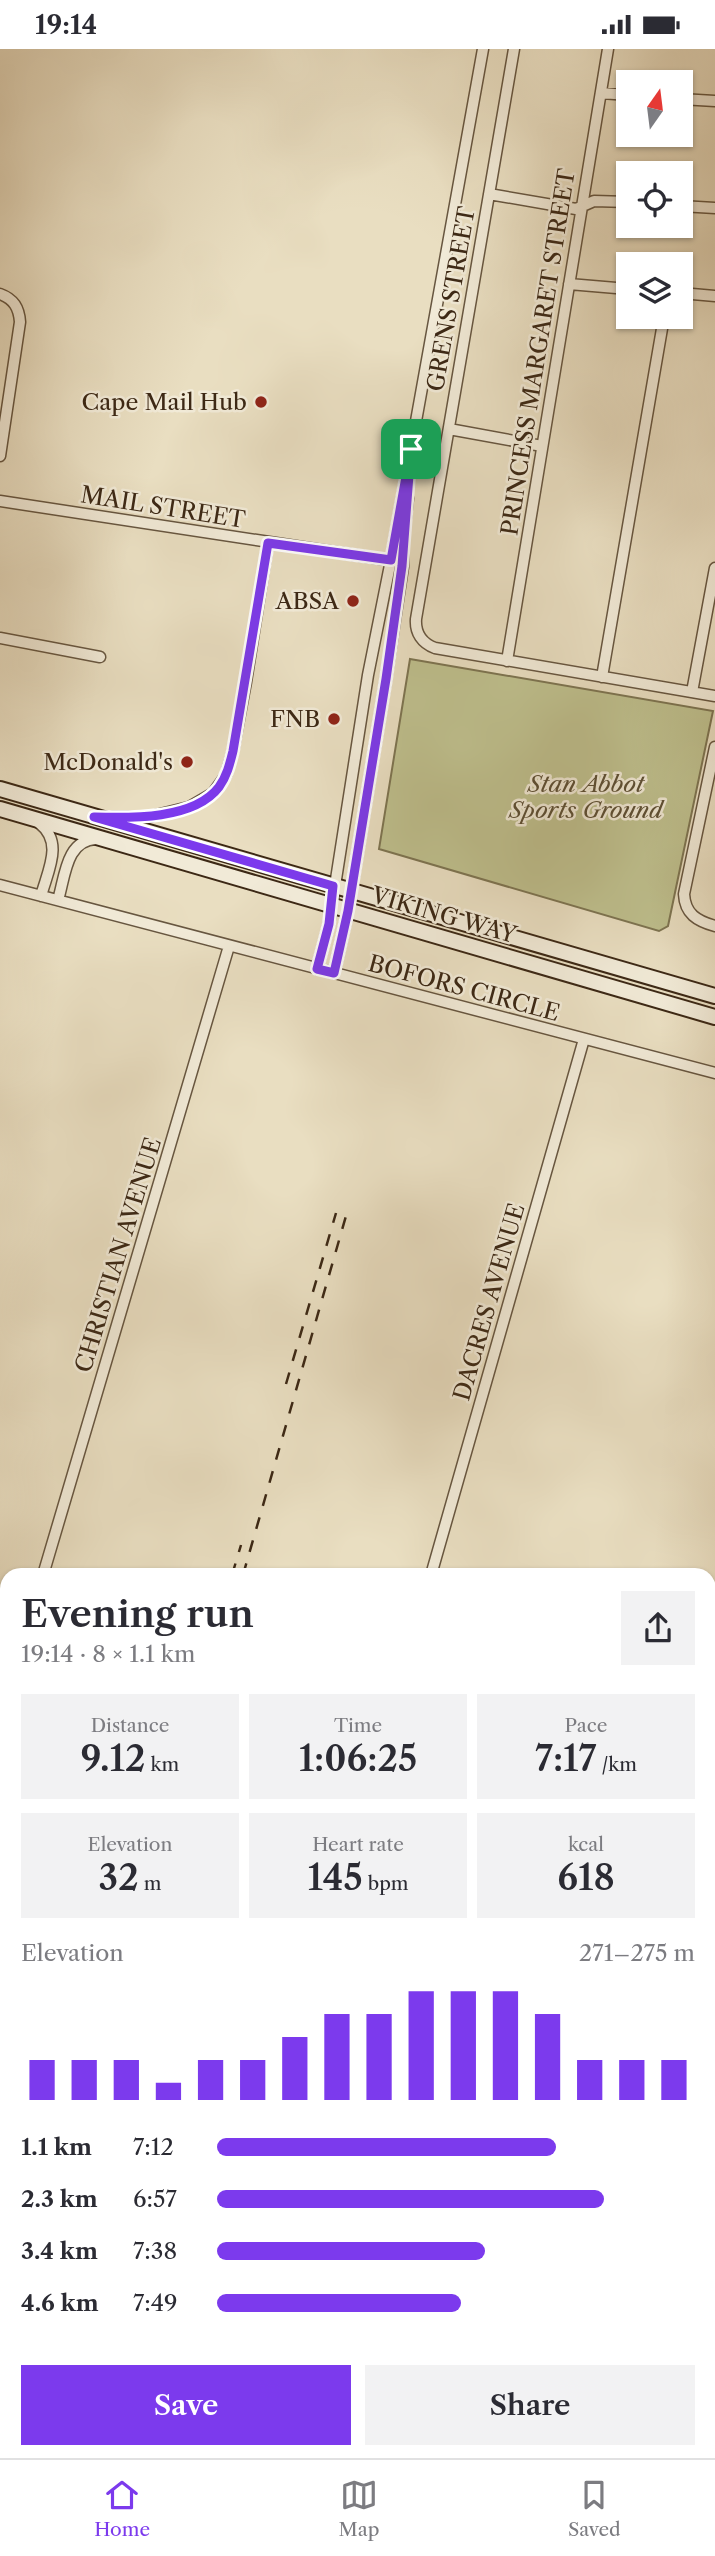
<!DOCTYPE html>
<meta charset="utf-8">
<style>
body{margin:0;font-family:"Libre Caslon Text",serif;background:#f2f2f3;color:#2b2b33;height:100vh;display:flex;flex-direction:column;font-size:26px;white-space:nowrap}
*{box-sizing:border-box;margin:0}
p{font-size:23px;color:#7c7c81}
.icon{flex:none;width:38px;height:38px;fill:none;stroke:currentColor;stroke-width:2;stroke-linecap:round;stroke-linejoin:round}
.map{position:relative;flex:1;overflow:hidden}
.details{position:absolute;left:0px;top:1519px;width:716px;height:891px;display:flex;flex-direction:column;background:#fff;border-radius:21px 21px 0 0;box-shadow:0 2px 5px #0004}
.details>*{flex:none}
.needle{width:46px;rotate:14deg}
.fabs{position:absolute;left:616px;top:21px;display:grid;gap:14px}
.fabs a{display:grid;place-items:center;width:77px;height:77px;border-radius:0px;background:#fff;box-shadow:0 2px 5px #0004;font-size:35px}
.pin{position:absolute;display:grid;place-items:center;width:60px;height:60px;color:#fff;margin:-30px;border-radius:14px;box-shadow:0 4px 10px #0006}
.round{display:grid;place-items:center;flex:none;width:74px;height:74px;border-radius:0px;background:#f2f2f3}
.head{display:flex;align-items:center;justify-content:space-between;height:119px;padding:0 21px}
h1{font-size:38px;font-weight:600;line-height:52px}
.figures{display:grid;grid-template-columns:repeat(3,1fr);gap:10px;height:119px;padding:7px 21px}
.figures div{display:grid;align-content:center;border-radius:0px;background:#f2f2f3;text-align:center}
.figures b{font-size:35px;font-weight:600}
.figures small{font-size:19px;font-weight:400}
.figures p{font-size:19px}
.chart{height:196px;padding:14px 21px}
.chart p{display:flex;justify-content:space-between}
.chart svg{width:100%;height:126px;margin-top:7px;stroke:#7c3aed;stroke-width:6}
.primary-button{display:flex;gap:14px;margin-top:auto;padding:14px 21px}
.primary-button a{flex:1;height:80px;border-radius:0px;background:#7c3aed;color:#fff;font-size:28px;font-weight:600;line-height:80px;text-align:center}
.primary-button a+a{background:#f2f2f3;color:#2b2b33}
ul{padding:0 21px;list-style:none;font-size:23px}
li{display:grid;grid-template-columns:112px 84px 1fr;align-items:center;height:52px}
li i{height:18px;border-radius:9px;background:#7c3aed}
.status{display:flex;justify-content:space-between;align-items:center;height:49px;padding:0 35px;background:#fff;direction:ltr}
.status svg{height:19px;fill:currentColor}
.dock{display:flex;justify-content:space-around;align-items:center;height:98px;border-top:2px solid #e1e1e2;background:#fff;font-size:19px;color:#7c7c81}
.dock a{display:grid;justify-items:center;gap:4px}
.dock .active{color:#7c3aed}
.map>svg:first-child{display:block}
</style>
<div class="status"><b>19:14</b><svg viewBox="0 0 49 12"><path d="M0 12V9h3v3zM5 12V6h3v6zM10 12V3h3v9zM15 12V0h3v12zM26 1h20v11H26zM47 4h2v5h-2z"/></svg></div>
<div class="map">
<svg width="715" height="2409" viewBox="0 0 715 2409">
<rect width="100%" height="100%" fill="#e9dec1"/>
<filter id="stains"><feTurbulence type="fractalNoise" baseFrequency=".00286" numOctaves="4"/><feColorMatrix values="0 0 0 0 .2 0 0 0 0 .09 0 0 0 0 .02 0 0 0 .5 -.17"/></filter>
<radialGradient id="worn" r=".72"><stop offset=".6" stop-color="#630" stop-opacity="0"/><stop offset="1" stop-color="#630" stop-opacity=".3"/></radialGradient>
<path fill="#bebf8d" stroke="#7d7451" stroke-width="2" d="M 410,610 L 713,662 L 668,877 L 659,882 L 379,800 Z"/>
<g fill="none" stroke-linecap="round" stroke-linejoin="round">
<g stroke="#675640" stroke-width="13">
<path id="street" d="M 514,0 L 416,570 C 415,584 422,594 435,599 L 715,647
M 601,44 L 628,46
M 681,50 L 715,52
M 489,145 L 576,160 L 594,152 L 628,153
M 681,157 L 715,159
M 569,235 L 628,240
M 681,244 L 715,247
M 0,245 C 14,250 19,259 20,273 L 0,407
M 449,380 L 542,397
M 0,452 L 394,512
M 0,589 L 100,608
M 507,612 L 608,0
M 602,628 L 664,268
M 692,643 L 715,519
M 715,698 L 684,845 C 685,865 697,872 715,877
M 112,768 L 148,768 L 189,758 L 213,744 L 226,726 L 233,702 L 246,633 L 268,494
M 39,774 C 64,793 48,821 41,847
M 0,836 L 715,1024
M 58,851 C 65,828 66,791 96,790
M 317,920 L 329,875 L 368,626 L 391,511 L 483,0
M 334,924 L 348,862 L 386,630 L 403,518 L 403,492 L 408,449
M 43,1526 L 229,897
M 431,1526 L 584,990
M 177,2409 L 179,2403
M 562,2409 L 563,2403"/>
</g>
<g stroke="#3c2815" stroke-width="18">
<path id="secondary" d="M 0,740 L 715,947
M 0,760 L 715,968"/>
</g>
<use href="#street" stroke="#f1ead7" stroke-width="10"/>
<use href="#secondary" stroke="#f1ead7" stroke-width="14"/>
<path stroke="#3c2815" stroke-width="2.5" stroke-dasharray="12 12" stroke-linecap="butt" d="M 286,1335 L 336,1164
M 232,1526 L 241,1496
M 243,1526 L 346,1167
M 0,1904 L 7,1906
M 709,2109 L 715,2110"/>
</g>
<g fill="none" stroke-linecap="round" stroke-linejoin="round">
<g stroke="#fff" stroke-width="14">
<path id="route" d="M 411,400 L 402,517 L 386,630 L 348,862 L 334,924 L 317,920 L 329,875 L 333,837 L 94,768 C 130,769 194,771 219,738 C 227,727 230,714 233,702 L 268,494 L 391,511 Z"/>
</g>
<use href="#route" stroke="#7c3aed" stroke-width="9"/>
</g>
<g fill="#8f2418" stroke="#f1ead7" stroke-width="2.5">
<circle cx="261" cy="353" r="7"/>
<circle cx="353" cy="552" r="7"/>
<circle cx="334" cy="670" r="7"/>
<circle cx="187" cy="713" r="7"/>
</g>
<g text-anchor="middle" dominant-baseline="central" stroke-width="5" stroke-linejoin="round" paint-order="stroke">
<g font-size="23" fill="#3c2815" stroke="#f1ead7">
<text transform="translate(451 250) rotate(-80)">GRENS STREET</text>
<text transform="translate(538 303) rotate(-81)">PRINCESS MARGARET STREET</text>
<text transform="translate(163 458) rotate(9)">MAIL STREET</text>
<text transform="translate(444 866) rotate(16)">VIKING WAY</text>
<text transform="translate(464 939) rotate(15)">BOFORS CIRCLE</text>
<text transform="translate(118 1206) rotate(-73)">CHRISTIAN AVENUE</text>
<text transform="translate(489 1253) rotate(-74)">DACRES AVENUE</text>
</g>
<g font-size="23" fill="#3c2815" stroke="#f1ead7" text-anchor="end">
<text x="247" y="353">Cape Mail Hub</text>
<text x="339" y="552">ABSA</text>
<text x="320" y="670">FNB</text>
<text x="173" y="713">McDonald's</text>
</g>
<g font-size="23" font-style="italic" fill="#5c4e33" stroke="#f1ead7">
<text x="586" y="735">Stan Abbot<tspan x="586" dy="26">Sports Ground</tspan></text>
</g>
</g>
<rect width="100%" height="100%" filter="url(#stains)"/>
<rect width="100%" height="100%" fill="url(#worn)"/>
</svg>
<div class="fabs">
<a><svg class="needle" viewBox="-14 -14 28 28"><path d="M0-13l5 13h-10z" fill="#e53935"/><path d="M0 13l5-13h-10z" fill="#7c7c81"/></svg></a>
<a><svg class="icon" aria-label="locate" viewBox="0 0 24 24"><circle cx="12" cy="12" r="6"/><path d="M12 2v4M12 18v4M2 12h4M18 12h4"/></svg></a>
<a><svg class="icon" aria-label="layers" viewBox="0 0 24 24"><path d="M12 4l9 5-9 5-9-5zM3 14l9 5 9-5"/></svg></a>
</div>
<div class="pin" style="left:411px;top:400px;background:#1e9e55"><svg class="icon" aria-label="arrive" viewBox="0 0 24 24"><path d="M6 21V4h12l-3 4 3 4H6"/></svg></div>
<section class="details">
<div class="head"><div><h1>Evening run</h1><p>19:14 · 8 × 1.1 km</p></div><a class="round"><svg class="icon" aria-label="share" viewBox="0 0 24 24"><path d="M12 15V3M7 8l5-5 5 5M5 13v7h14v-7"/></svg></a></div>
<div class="figures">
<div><p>Distance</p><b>9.12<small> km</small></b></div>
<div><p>Time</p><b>1:06:25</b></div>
<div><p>Pace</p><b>7:17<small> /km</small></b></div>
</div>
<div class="figures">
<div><p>Elevation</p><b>32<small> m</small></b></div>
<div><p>Heart rate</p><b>145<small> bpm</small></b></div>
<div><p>kcal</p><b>618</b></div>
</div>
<div class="chart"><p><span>Elevation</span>271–275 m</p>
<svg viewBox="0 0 160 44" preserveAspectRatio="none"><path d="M5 44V30M15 44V30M25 44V30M35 44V38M45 44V30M55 44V30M65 44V22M75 44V14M85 44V14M95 44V6M105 44V6M115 44V6M125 44V14M135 44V30M145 44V30M155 44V30"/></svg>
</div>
<ul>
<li><b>1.1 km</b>7:12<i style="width:71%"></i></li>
<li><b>2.3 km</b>6:57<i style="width:81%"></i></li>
<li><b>3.4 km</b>7:38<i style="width:56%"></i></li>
<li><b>4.6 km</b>7:49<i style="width:51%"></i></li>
</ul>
<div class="primary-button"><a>Save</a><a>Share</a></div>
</section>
</div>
<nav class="dock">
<a class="active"><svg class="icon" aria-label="home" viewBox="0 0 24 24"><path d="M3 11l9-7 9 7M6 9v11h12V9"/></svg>Home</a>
<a><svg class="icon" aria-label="map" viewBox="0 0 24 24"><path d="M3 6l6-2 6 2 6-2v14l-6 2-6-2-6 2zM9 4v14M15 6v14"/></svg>Map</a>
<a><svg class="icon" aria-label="saved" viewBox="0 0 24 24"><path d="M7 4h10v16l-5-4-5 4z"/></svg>Saved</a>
</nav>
